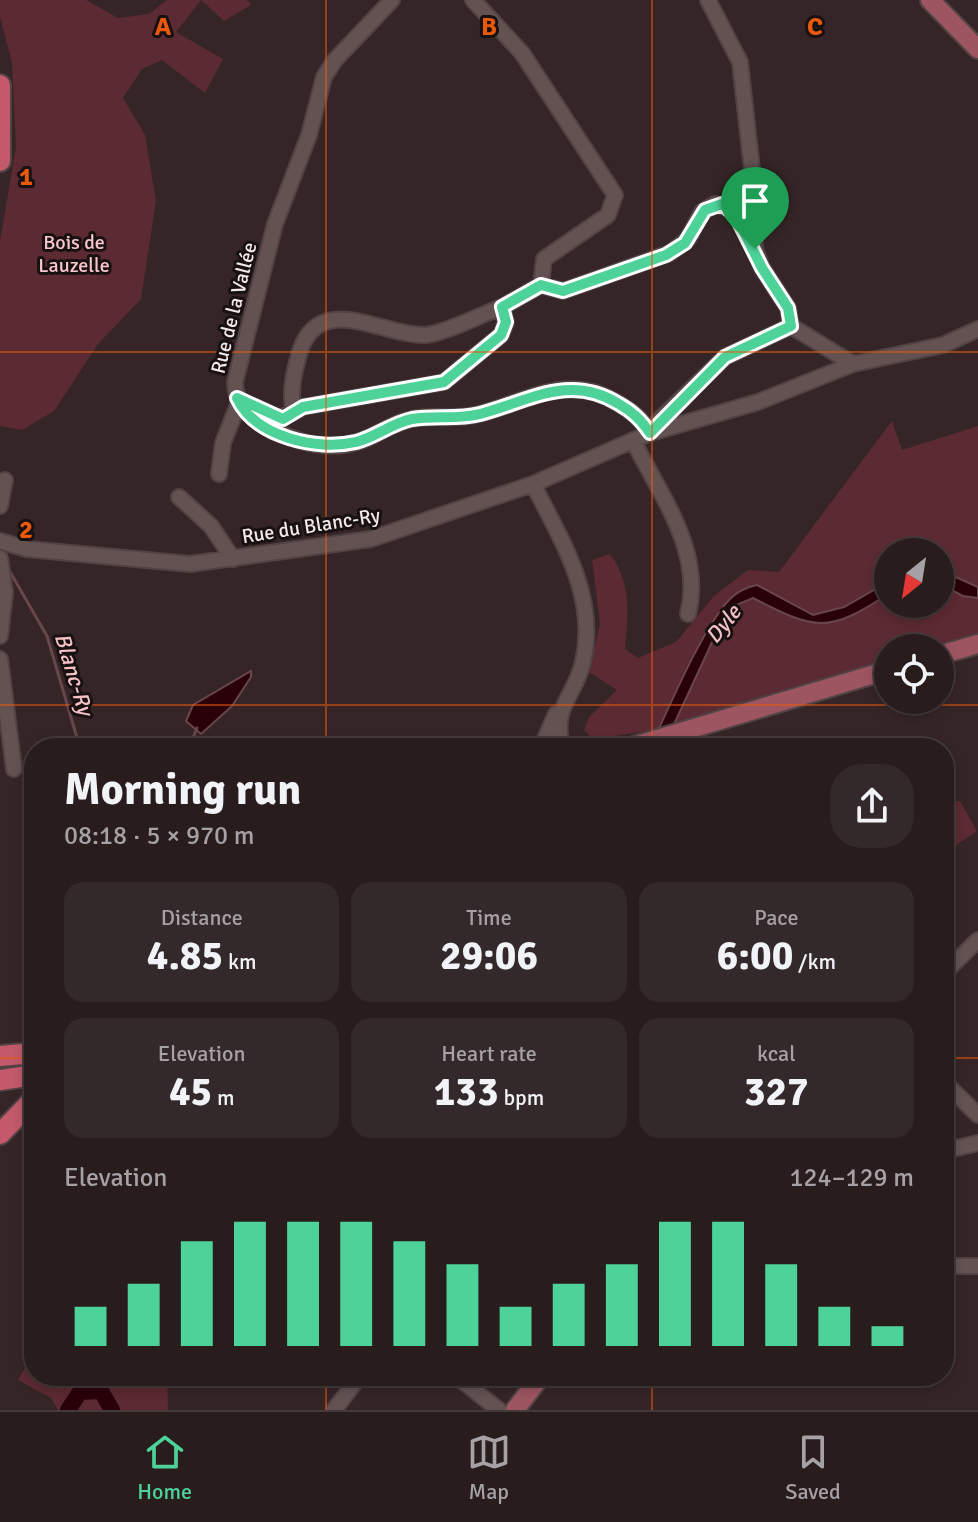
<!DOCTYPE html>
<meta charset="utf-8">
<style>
body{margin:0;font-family:Signika,sans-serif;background:#34292a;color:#f1f3f6;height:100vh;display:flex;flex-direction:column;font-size:30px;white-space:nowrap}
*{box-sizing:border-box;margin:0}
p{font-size:26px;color:#a5a1a4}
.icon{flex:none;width:44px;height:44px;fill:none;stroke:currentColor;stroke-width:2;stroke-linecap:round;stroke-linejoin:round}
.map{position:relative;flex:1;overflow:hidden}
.panel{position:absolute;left:24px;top:738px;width:930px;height:648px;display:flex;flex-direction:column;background:#281c1d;border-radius:32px;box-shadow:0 4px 12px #0003,0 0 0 2px #443a3b}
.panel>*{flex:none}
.needle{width:52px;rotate:210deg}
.controls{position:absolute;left:874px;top:538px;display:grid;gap:16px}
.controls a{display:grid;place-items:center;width:80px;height:80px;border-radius:50%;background:#281c1d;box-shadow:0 4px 12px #0003,0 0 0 2px #443a3b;font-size:40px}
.pin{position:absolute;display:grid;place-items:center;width:68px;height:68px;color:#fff;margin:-82px -34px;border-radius:50% 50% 50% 0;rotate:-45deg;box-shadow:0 0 8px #0007}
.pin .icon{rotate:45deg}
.round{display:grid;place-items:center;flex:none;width:84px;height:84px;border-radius:32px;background:#34292a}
.head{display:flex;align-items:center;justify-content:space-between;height:136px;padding:0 40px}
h1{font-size:44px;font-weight:800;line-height:60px}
.metrics{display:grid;grid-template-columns:repeat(3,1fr);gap:12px;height:136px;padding:8px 40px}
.metrics div{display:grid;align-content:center;border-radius:20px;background:#34292a;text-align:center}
.metrics b{font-size:40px;font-weight:800}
.metrics small{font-size:22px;font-weight:400}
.metrics p{font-size:22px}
.chart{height:224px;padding:16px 40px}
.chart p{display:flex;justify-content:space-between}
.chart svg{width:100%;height:144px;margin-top:8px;stroke:#4dd39a;stroke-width:6}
.dock{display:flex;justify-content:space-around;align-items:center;height:112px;border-top:2px solid #443a3b;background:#281c1d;font-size:22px;color:#a5a1a4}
.dock a{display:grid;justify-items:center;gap:4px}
.dock .current{color:#4dd39a}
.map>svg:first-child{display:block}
</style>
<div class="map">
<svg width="978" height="1410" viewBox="0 0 978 1410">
<rect width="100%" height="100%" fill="#362527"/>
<path fill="#5c2a32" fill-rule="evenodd" d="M 0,0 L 86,0 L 118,18 L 149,14 L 167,0 L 247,0 L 251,5 L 224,21 L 201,0 L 176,32 L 223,59 L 205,93 L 162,60 L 142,69 L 123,98 L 145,135 L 156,201 L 141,299 L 98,344 L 54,411 L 22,430 L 0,426 L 0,242 L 16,147 L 12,63 L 0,17 Z
M 892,421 L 902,450 L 978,426 L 978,640 L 940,648 L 888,648 L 888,666 L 677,727 L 593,739 L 584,730 L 589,717 L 617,690 L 589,672 L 600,624 L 592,560 L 610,554 C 632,584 628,613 625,649 L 638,658 L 676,642 L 714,596 L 748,570 L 779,572 ZM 888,552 L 940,552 L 940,604 L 888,604 Z
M 960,801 L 977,831 L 944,853 L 944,802 Z
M 34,1352 L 34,1376 L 167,1376 L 168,1410 L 58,1410 L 51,1398 L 18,1380 Z"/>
<path fill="#2a0009" stroke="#67464c" stroke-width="2" d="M 940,570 L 978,587 L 978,598 L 963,596 L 940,584 Z
M 888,582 L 888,594 C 828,634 815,630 753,598 L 736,605 L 720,625 L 663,748 L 650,748 C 668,710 702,628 730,599 C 737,592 747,587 757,585 L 813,615 L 844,607 Z
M 251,671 L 251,677 L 232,706 L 201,734 L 186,721 L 193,705 Z"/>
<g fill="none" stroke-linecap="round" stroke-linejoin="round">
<path stroke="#67464c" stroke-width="3" d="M 9,570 L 47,636 L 80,748
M 189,748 L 197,728"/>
<path stroke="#2a0009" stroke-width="16" d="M 68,1410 L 80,1392 L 101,1391 L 112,1410"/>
<g stroke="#514344" stroke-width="18">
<path id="minor" d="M 392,0 L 335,60 L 324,77 L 309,135 L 275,224 L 235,382 C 235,402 247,415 264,425 C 294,442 329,453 363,440 C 378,434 392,424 408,420 C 430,414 453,420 475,415 C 523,404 565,372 614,401 C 630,409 641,418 650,433
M 473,0 L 522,53 L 615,195 L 608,215 L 544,259 L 541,285 L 563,291 L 670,253 L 688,239 L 702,212 L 715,204 L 732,209 L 755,249
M 708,0 L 740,62 L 755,196 L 755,249 L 762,268 L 788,308 L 791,326
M 502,307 C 482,314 446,333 426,335 C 385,337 320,290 300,351 C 294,372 289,392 294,412 L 303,407 L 444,382 L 501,335 L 506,322 L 502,307 L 541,285
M 791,326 L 853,364
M 248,405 L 278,419 L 294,412
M 650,433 L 658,421 L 725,357 L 791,326
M 633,440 C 659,494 704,550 688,614
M 219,474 L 223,443 L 239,402
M 533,484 C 561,540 598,596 583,662 C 574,699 552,705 562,748
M 179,497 L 211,526 L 233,559
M 0,506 L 5,480
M 0,541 L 27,549 L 190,564 L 371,539 L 533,484 L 650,433 L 758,402 L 853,364 L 943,345 L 978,329
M 0,636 L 5,593 L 0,558
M 0,659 L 14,769
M 541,748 L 556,714
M 944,973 L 978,940
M 944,1082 L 978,1115
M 944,1151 L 978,1143
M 944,1266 L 978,1266
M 456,1376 L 499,1410
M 334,1410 L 360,1376"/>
</g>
<g stroke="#514344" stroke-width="22">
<path id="major" d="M 930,0 L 978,49
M 940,655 L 978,644
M 627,748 L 888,670
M 515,1410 L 541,1376"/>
</g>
<g stroke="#514344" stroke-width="24">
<path id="highway" d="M 0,85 L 0,161
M 0,1056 L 34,1053
M 0,1080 L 34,1075
M 0,1134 L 34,1099"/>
</g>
<use href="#minor" stroke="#645253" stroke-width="14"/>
<use href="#major" stroke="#9d5661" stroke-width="18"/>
<use href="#highway" stroke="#c3596b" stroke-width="20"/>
</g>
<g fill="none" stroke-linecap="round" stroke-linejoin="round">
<g stroke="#fff" stroke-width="16">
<path id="route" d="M 722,204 L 736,216 L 762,268 L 788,308 L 791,326 L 725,357 L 650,433 C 641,420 633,412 619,404 C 570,373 529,401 480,414 C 457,420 435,415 412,419 C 392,423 376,437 356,442 C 317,451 255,437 237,398 L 283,419 L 303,407 L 444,382 L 501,335 L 506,322 L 502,307 L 541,285 L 563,291 L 666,255 L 685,243 L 705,210 Z"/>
</g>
<use href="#route" stroke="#4dd39a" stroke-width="10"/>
</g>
<path fill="none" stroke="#e8590c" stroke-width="2" stroke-opacity="0.55" d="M 326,0 L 326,748M 652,0 L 652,748M 0,352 L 978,352M 0,705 L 978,705M 0,1058 L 34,1058M 944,1058 L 978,1058M 326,1376 L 326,1410M 652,1376 L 652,1410"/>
<g text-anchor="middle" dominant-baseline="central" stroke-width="6" stroke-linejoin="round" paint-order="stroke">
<g font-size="20" fill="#fbc6cb" stroke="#181112">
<text x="74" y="242">Bois de<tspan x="74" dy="23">Lauzelle</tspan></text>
</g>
<g font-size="20" fill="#f4e9e9" stroke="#181112">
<text transform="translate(234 308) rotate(-76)">Rue de la Vallée</text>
<text transform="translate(311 526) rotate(-9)">Rue du Blanc-Ry</text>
</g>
<g font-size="22" font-style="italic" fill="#f6c1c7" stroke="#181112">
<text transform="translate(723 624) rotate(-51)">Dyle</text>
<text transform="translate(74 674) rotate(73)">Blanc-Ry</text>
</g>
</g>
<g font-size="26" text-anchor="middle" font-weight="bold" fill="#e8590c" stroke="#181112" stroke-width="6" stroke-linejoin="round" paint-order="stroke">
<text x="163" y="35">A</text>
<text x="489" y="35">B</text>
<text x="815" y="35">C</text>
<text x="26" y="185">1</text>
<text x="26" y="538">2</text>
</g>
</svg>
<div class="controls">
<a><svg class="needle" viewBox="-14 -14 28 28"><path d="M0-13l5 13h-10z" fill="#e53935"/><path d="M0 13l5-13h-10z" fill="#a5a1a4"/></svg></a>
<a><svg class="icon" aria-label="locate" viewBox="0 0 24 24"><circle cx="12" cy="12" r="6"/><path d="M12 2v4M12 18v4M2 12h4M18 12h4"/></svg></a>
</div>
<div class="pin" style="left:755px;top:249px;background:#1e9e55"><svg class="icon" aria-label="arrive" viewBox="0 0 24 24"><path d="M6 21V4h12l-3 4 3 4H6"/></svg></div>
<section class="panel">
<div class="head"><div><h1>Morning run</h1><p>08:18 · 5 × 970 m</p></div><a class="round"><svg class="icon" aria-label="share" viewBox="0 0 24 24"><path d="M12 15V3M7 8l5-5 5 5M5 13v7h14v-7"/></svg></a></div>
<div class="metrics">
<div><p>Distance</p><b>4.85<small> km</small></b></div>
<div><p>Time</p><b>29:06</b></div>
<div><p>Pace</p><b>6:00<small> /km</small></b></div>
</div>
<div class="metrics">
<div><p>Elevation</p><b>45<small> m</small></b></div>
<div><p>Heart rate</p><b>133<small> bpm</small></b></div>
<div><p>kcal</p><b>327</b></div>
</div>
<div class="chart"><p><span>Elevation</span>124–129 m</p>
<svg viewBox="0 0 160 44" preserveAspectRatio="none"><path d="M5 44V32M15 44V25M25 44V12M35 44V6M45 44V6M55 44V6M65 44V12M75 44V19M85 44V32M95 44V25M105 44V19M115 44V6M125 44V6M135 44V19M145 44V32M155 44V38"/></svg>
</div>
</section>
</div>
<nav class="dock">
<a class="current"><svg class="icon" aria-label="home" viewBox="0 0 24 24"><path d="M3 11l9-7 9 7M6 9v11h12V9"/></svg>Home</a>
<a><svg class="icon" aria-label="map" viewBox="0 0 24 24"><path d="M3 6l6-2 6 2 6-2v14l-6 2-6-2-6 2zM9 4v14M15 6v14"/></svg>Map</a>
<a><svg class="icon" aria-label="saved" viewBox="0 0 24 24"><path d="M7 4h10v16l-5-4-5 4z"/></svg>Saved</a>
</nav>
